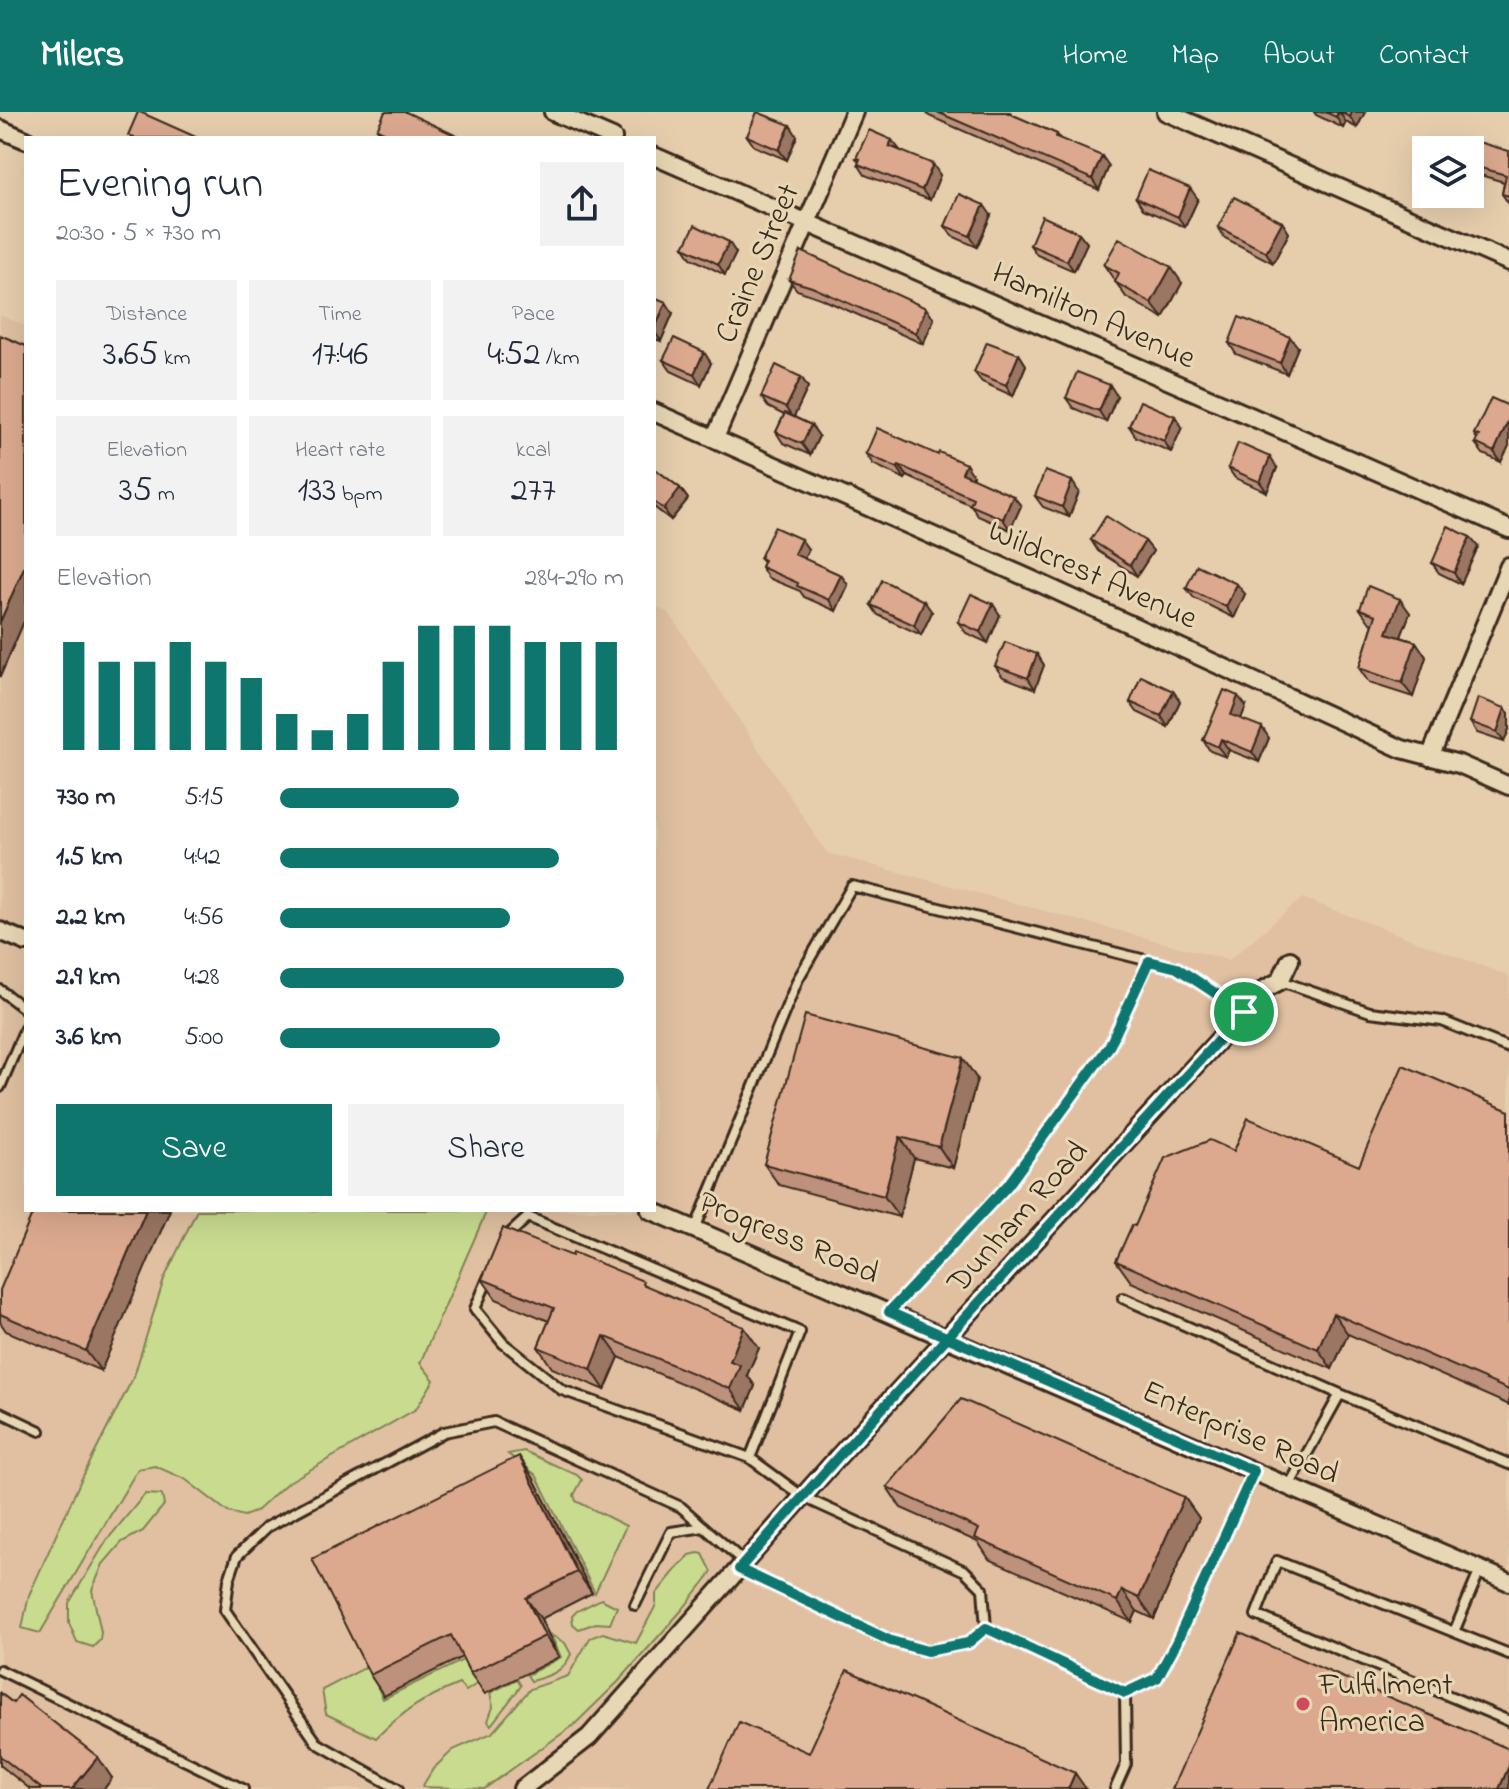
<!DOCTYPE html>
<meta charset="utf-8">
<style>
body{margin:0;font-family:"Indie Flower",sans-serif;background:#f2f2f3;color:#1f2937;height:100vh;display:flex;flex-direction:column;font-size:30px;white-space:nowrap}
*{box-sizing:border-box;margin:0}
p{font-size:26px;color:#747a83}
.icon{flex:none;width:44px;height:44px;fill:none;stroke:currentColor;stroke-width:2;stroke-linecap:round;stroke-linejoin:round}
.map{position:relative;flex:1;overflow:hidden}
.sheet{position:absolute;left:24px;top:24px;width:632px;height:1076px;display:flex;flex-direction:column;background:#fff;border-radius:0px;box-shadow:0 8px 32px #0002}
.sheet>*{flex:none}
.fabs{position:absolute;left:1412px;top:24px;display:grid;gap:16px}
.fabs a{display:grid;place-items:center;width:72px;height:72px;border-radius:0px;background:#fff;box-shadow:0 8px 32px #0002;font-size:40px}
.pin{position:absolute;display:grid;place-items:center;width:68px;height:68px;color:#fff;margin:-34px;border:4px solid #fff;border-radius:50%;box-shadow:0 2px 8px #0007}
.round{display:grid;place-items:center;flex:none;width:84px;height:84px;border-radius:0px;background:#f2f2f3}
.summary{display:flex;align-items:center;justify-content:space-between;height:136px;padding:0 32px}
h1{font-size:44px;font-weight:600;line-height:60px}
.stats{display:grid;grid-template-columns:repeat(3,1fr);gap:12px;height:136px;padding:8px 32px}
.stats div{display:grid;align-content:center;border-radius:0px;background:#f2f2f3;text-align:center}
.stats b{font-size:34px;font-weight:600}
.stats small{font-size:22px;font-weight:400}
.stats p{font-size:22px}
.chart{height:224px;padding:16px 32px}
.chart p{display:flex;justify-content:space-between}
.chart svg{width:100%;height:144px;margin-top:8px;stroke:#0f766e;stroke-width:6}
.button{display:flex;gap:16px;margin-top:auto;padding:16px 32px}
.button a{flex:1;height:92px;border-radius:0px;background:#0f766e;color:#fff;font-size:32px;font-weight:600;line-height:92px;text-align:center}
.button a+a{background:#f2f2f3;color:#1f2937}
ul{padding:0 32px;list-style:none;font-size:26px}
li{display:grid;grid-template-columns:128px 96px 1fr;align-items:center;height:60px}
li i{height:20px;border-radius:10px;background:#0f766e}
header{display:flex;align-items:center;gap:48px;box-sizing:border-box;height:112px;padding:0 40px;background:#0f766e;color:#fff}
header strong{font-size:38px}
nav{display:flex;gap:44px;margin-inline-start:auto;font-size:28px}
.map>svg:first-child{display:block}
</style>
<header>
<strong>Milers</strong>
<nav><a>Home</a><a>Map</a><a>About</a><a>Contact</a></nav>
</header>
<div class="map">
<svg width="1509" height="1677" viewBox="0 0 1509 1677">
<rect width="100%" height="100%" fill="#e6cead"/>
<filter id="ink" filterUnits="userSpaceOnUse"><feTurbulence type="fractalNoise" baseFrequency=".0125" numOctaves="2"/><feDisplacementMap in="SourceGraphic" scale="16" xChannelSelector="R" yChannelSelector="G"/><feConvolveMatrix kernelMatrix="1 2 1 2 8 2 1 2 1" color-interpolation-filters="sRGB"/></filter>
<g filter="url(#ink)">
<path fill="#e0c0a1" d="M 0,203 L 26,214 L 26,1098 L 654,1098 L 654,494 L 669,501 L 827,741 L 1229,848 L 1302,786 L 1509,864 L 1509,1677 L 0,1677 Z"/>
<path fill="#c9db8f" stroke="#828256" stroke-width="2" d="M 197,1098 L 487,1098 L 420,1251 L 434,1268 L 416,1297 L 287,1371 L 255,1400 L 244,1404 L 228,1400 L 185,1367 L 155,1354 L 138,1357 L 40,1521 L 22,1516 L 29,1483 L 80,1370 L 134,1264 L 164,1167 Z
M 524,1339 L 577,1363 L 582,1368 L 574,1383 L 576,1389 L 626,1414 L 595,1481 L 536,1363 L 508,1342 Z
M 145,1382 L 162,1383 L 164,1393 L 143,1419 L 122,1430 L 103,1452 L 92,1478 L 101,1520 L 100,1528 L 93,1535 L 77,1530 L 69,1511 L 69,1491 L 107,1428 Z
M 698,1441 L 703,1442 L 712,1460 L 682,1498 L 618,1570 L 574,1613 L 484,1677 L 422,1675 L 433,1657 L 453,1638 L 492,1621 L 530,1577 L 568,1564 L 590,1526 L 603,1521 L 636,1531 L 656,1493 L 656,1482 L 678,1455 L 690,1443 Z
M 601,1487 L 617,1495 L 610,1512 L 596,1511 L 579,1517 L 573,1512 L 572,1504 L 577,1499 Z
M 551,1523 L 565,1531 L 571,1542 C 563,1561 549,1564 531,1569 L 527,1563 L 561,1545 Z
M 465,1547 L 478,1571 L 466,1579 L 459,1572 C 424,1586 403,1599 376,1626 L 326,1602 L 322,1578 L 368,1554 L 383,1587 Z
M 517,1567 L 521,1574 L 491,1613 L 488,1609 L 493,1595 L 490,1581 Z"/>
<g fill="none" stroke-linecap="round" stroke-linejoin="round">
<g stroke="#3b2a1e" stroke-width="14">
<path id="lane" d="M 1281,869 L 1370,900 L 1442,909 L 1509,936
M 0,878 L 26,898
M 0,975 L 26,914
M 695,1117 L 798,867 L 852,774 L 1177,856 L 1244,900
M 505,1126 L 528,1105 L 800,1220 L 750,1346 L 803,1385 L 965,1459 L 983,1477 L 986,1516
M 489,1164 L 475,1197 L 503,1231 L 562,1278 L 750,1346
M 1123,1186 L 1340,1282
M 889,1200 L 1008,1073 L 1110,933 L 1149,849
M 0,1300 L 40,1319
M 1289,1374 L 1340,1282 L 1509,1352
M 739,1457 L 891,1529 L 927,1539 L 968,1531 L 986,1516
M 635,1493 L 671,1420 L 704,1415
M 986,1516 L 1125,1581 L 1157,1566 L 1176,1531 L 1253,1360
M 1454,1520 L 1480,1458
M 1509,1542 L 1277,1449 L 1256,1503 L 1509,1609
M 0,1558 L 243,1677
M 398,1677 L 317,1631 L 225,1498 L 229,1468 L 237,1444 L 267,1415 L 444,1320 L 494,1310 L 681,1395 L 744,1450
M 1115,1677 L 1126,1652 L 1125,1581"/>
</g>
<g stroke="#3b2a1e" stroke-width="22">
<path id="street" d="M 553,0 L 613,26
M 1166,0 L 1509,150
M 0,17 L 26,28
M 654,44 L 1509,417
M 654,300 L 1035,469 L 1402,637 L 1459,652 L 1509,674
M 715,326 L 854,0
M 1430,645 L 1509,454
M 0,819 L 26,830
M 650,1098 L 1509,1470
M 522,1677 L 589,1625 L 838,1345 L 1265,877 L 1280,869 L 1290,848"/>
</g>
<use href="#lane" stroke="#e8d7b4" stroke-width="8"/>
<use href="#street" stroke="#e8d7b4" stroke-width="16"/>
</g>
<path fill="#bd917b" stroke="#3b2a1e" stroke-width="2" d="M 926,0 L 1010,0 L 1013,3 L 1057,22 L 1060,27 L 1109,54 L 1099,78 L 929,4 Z
M 1314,0 L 1365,0 L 1357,16 L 1346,10 L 1343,16 L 1316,3 Z
M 377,17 L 461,26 L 383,26 Z
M 747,24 L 797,24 L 787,48 L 754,34 Z
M 1470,38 L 1509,39 L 1509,92 L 1502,82 L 1504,70 L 1470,60 Z
M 900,39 L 940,63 L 930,88 L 865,63 L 858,52 L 859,50 L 856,46 Z
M 1136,86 L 1198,87 L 1185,115 L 1143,97 Z
M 991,103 L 977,135 L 952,124 L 945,114 Z
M 1282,110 L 1289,121 L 1273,151 L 1225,126 L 1218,115 Z
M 1079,121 L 1087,131 L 1074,159 L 1037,143 L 1030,133 Z
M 684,135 L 736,141 L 725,163 L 691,146 Z
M 1104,153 L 1182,171 L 1163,206 L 1126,185 Z
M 789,168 L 934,207 L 923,232 L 820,186 L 797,178 Z
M 654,185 L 673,201 L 661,229 L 654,227 Z
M 1229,231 L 1298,235 L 1287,262 L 1236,242 Z
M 1019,242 L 1026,253 L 1013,284 L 982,270 L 974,260 Z
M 663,248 L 711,251 L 701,273 L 671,259 Z
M 801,265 L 808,275 L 794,305 L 811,313 L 819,324 L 810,343 L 783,331 L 776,320 L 784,303 L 768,295 L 761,285 Z
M 1117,284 L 1106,310 L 1073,296 L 1066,286 Z
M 1509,294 L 1501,350 L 1483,342 L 1475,331 L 1477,327 L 1474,322 Z
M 1129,314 L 1182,315 L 1171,340 L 1136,325 Z
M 866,342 L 973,363 L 972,366 L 1013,384 L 1021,394 L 1010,418 L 978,404 L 971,393 L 907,364 L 905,367 L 873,352 Z
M 654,356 L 680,376 L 688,387 L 671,408 L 654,395 Z
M 1228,356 L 1277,356 L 1267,380 L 1235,366 Z
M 1079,380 L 1069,405 L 1043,395 L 1035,384 Z
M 1091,428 L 1145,429 L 1153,439 L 1137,464 L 1098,439 Z
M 1478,435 L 1461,472 L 1439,461 L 1432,451 Z
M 808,437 L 804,447 L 841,463 L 848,473 L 836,499 L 804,485 L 800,479 L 768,466 L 761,455 L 763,450 L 760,446 Z
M 1186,476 L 1245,482 L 1234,506 L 1194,486 Z
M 871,493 L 932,500 L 921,523 L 878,503 Z
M 1360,497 L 1410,501 L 1401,525 L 1416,530 L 1426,545 L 1413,585 L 1369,571 L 1359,556 L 1373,512 L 1370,511 Z
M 1000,503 L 988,531 L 966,521 L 958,510 Z
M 1037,542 L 1044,553 L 1035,577 L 1003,565 L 995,554 Z
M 1173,579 L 1180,589 L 1168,615 L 1137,600 L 1130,590 Z
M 1246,594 L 1241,607 L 1269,626 L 1259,650 L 1229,638 L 1226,645 L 1210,639 L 1203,628 Z
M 1509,601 L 1509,617 L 1504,630 L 1477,621 L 1470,610 Z
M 977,967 L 953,1056 L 914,1046 L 899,1105 L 779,1073 L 764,1052 Z
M 1509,999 L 1509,1293 L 1348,1222 L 1332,1257 L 1131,1170 L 1116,1149 L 1135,1114 L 1234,1039 L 1359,1054 Z
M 34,1098 L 101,1259 L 6,1219 L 0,1210 L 0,1202 Z
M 482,1167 L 647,1175 L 759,1236 L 747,1263 L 755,1274 L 745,1298 L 619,1245 L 605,1278 L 552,1256 L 538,1235 L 549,1209 L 496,1187 Z
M 533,1365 L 592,1481 L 541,1507 L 559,1545 L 485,1582 L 470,1561 L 462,1545 L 384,1584 L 370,1563 Z
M 887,1375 L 1184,1385 L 1199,1406 L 1154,1507 L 1137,1499 L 1132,1510 L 989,1447 L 978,1430 L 901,1396 Z
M 0,1581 L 112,1666 L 104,1677 L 30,1677 L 0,1653 Z"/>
<path fill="#9a7664" stroke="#3b2a1e" stroke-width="2" d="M 1339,0 L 1346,10 L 1343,16 L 1336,5 Z
M 1352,0 L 1365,0 L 1357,16 L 1350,5 Z
M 790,13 L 797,24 L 787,48 L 779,38 Z
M 892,28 L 900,38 L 889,34 Z
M 1102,44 L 1109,54 L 1099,78 L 1092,67 Z
M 933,52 L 940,63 L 930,88 L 922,78 Z
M 1190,76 L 1198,87 L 1185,115 L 1178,105 Z
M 984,93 L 991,103 L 977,135 L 970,124 Z
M 1282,110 L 1289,121 L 1273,151 L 1266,140 Z
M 1079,121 L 1087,131 L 1074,159 L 1067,149 Z
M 729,130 L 736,141 L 725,163 L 718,152 Z
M 1171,155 L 1182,171 L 1163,206 L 1151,191 Z
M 666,190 L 673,201 L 661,229 L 654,219 Z
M 926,196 L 934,207 L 923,232 L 916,221 Z
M 1290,225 L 1298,235 L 1287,262 L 1280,251 Z
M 704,240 L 711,251 L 701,273 L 694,262 Z
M 1019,242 L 1026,253 L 1013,284 L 1006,273 Z
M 801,265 L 808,275 L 793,307 L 786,296 Z
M 1110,273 L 1117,284 L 1106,310 L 1099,299 Z
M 1175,304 L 1182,315 L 1171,340 L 1164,329 Z
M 1509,307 L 1509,334 L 1501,350 L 1494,340 Z
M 811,313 L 819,324 L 810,343 L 802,332 Z
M 1270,345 L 1277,356 L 1267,380 L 1260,370 Z
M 966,352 L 973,363 L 969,372 L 962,361 Z
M 899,353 L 907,364 L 905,367 L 898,356 Z
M 1072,369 L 1079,380 L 1069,405 L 1062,395 Z
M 680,376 L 688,387 L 671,408 L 664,397 Z
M 1013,384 L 1021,394 L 1010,418 L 1003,407 Z
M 1470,425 L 1478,435 L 1461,472 L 1454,461 Z
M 801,427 L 808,437 L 802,453 L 794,442 Z
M 1145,429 L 1153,439 L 1137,464 L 1130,453 Z
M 26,451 L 26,505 L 0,565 L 0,510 Z
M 841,463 L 848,473 L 836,499 L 829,488 Z
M 1237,472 L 1245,482 L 1234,506 L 1226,495 Z
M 1400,487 L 1410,501 L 1397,535 L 1387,521 Z
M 924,489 L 932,500 L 921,523 L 914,513 Z
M 993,492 L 1000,503 L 988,531 L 980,520 Z
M 1416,530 L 1426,545 L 1413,585 L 1402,571 Z
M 1037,542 L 1044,553 L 1035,577 L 1028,566 Z
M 1173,579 L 1180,589 L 1168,615 L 1161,604 Z
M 1238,584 L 1246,594 L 1238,614 L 1231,603 Z
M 1505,596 L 1509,601 L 1509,617 L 1504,630 L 1497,620 Z
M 1262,615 L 1269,626 L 1259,650 L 1252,640 Z
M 1221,627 L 1229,638 L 1226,645 L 1218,635 Z
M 963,946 L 977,967 L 953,1056 L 939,1035 Z
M 900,1025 L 914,1046 L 899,1105 L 884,1084 Z
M 146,1098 L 170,1098 L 101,1259 L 86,1239 Z
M 1333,1201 L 1348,1222 L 1332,1257 L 1318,1237 Z
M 744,1215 L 759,1236 L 747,1263 L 755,1274 L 745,1298 L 730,1277 L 730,1249 Z
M 604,1224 L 619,1245 L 605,1278 L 591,1257 Z
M 519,1344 L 533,1365 L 592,1481 L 577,1460 Z
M 1184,1385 L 1199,1406 L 1154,1507 L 1139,1486 Z
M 1122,1478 L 1137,1499 L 1132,1510 L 1117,1489 Z
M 526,1486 L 541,1507 L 559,1545 L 545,1524 Z
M 98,1645 L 112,1666 L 104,1677 L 72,1677 Z
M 1509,1654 L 1509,1677 L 1499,1677 Z
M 1075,1661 L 1086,1677 L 1068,1677 Z"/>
<path fill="#dca98f" stroke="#3b2a1e" stroke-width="2" d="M 138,0 L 140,0 L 198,26 L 134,26 L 128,23 Z
M 385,0 L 406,0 L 461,26 L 397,26 L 377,17 Z
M 757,0 L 790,13 L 779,38 L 747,24 Z
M 937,0 L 1006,0 L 1057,22 L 1056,25 L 1102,44 L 1092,67 Z
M 1325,0 L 1338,0 L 1336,5 Z
M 1339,0 L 1352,0 L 1350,5 Z
M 869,18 L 892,28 L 889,34 L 933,52 L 922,78 L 858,52 L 860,47 L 856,46 Z
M 1468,27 L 1509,39 L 1509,84 L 1502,82 L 1506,63 L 1470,53 L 1470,38 L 1465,38 Z
M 1148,58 L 1190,76 L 1178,105 L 1136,86 Z
M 959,82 L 984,93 L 970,124 L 945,114 Z
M 1234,85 L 1282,110 L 1266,140 L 1218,115 Z
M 1042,104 L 1079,121 L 1067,149 L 1030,133 Z
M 695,113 L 729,130 L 718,152 L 684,135 Z
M 1119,126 L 1171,155 L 1151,191 L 1115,170 L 1119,161 L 1104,153 Z
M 801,139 L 926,196 L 916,221 L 812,175 L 789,168 Z
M 654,185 L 666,190 L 654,218 Z
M 1239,205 L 1290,225 L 1280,251 L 1229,231 Z
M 0,223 L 26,234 L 26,451 L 0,510 Z
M 674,226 L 704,240 L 694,262 L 663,248 Z
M 987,230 L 1019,242 L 1006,273 L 974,260 Z
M 776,253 L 801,265 L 786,296 L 761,285 Z
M 1077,260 L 1110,273 L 1099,299 L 1066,286 Z
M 1491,286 L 1509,294 L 1509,307 L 1494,340 L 1475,331 L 1479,324 L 1474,322 Z
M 1140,289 L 1175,304 L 1164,329 L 1129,314 Z
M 785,301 L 811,313 L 802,332 L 776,320 Z
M 877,316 L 938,343 L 939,340 L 966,352 L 962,361 L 1013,384 L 1003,407 L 970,393 L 973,386 L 899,353 L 898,356 L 866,342 Z
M 1238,331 L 1270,345 L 1260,370 L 1228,356 Z
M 654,356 L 680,376 L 664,397 L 654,390 Z
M 1045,359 L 1072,369 L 1062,395 L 1035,384 Z
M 1106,404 L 1145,429 L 1130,453 L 1091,428 Z
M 1448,414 L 1470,425 L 1454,461 L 1432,451 Z
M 774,415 L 801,427 L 794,442 L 841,463 L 829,488 L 797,474 L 798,471 L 761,455 L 764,448 L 760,446 Z
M 1197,453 L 1237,472 L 1226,495 L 1186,476 Z
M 882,468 L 924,489 L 914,513 L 871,493 Z
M 1368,474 L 1400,487 L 1387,521 L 1416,530 L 1402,571 L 1359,556 L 1376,503 L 1360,497 Z
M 971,482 L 993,492 L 980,520 L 958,510 Z
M 1005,530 L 1037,542 L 1028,566 L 995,554 Z
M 1141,564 L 1173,579 L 1161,604 L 1130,590 Z
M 1224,578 L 1238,584 L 1231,603 L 1262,615 L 1252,640 L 1221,627 L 1218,635 L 1203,628 Z
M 1478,586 L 1505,596 L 1497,620 L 1470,610 Z
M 805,903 L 963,946 L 939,1035 L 900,1025 L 884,1084 L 764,1052 Z
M 1403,953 L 1509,999 L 1509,1278 L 1333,1201 L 1318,1237 L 1116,1149 L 1132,1113 L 1135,1114 L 1165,1046 L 1210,1028 L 1234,1039 L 1248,1006 L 1359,1054 Z
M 34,1098 L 146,1098 L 86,1239 L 0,1202 L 0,1178 Z
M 503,1116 L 572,1144 L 573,1140 L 643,1169 L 642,1172 L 744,1215 L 730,1249 L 740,1253 L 730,1277 L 604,1224 L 591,1257 L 538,1235 L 554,1196 L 482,1167 Z
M 961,1287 L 1184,1385 L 1139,1486 L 1122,1478 L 1117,1489 L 975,1426 L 979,1417 L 887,1375 Z
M 519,1344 L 577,1460 L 526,1486 L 545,1524 L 470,1561 L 451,1523 L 370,1563 L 312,1447 Z
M 1240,1521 L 1509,1637 L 1509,1654 L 1499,1677 L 1172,1677 Z
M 847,1558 L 1075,1661 L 1068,1677 L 709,1677 L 739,1610 L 809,1641 Z
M 0,1581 L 13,1591 L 19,1583 L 98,1645 L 72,1677 L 42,1677 L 0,1644 Z"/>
</g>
<g fill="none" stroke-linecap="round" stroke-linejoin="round" filter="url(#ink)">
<g stroke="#fff" stroke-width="16">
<path id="route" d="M 1244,900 L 838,1345 L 739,1457 L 891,1529 L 927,1539 L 968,1531 L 986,1516 L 1125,1581 L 1157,1566 L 1176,1531 L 1254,1359 C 1132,1306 1011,1253 889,1200 L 1008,1073 L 1110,933 L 1149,849 L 1177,856 L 1244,900"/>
</g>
<use href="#route" stroke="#0f766e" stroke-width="10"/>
</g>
<circle fill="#d1495b" stroke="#e8d7b4" stroke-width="3" cx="1303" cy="1592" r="8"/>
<g text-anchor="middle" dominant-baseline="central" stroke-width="6" stroke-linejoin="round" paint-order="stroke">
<g font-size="32" fill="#3b2a1e" stroke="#e8d7b4">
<text transform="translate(759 152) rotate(-67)">Craine Street</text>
<text transform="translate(1093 205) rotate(24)">Hamilton Avenue</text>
<text transform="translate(1092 464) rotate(24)">Wildcrest Avenue</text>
<text transform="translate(1019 1106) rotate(-48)">Dunham Road</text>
<text transform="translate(788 1127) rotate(23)">Progress Road</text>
<text transform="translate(1240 1322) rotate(24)">Enterprise Road</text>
</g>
<g font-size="32" fill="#3b2a1e" stroke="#e8d7b4" text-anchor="start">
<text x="1319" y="1574">Fulfilment<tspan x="1319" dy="37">America</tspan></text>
</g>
</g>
</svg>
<div class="fabs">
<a><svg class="icon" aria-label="layers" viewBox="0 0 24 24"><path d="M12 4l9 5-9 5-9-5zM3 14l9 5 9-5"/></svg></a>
</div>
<div class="pin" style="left:1244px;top:900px;background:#1e9e55"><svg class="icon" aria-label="arrive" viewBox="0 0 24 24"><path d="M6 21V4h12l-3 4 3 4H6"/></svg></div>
<section class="sheet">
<div class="summary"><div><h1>Evening run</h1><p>20:30 · 5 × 730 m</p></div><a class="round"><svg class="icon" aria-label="share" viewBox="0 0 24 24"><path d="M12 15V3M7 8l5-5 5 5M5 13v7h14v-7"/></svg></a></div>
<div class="stats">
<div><p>Distance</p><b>3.65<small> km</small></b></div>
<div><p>Time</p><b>17:46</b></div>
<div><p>Pace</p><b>4:52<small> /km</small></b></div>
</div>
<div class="stats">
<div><p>Elevation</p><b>35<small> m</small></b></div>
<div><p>Heart rate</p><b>133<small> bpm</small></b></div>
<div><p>kcal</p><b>277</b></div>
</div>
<div class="chart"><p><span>Elevation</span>284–290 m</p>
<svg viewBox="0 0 160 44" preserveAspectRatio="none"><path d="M5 44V11M15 44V17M25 44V17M35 44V11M45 44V17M55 44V22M65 44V33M75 44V38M85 44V33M95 44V17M105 44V6M115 44V6M125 44V6M135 44V11M145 44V11M155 44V11"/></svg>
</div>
<ul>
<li><b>730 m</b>5:15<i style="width:52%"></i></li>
<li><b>1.5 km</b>4:42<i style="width:81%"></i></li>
<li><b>2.2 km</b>4:56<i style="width:67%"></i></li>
<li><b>2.9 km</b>4:28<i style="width:100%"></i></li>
<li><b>3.6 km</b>5:00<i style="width:64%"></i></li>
</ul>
<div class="button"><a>Save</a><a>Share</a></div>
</section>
</div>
